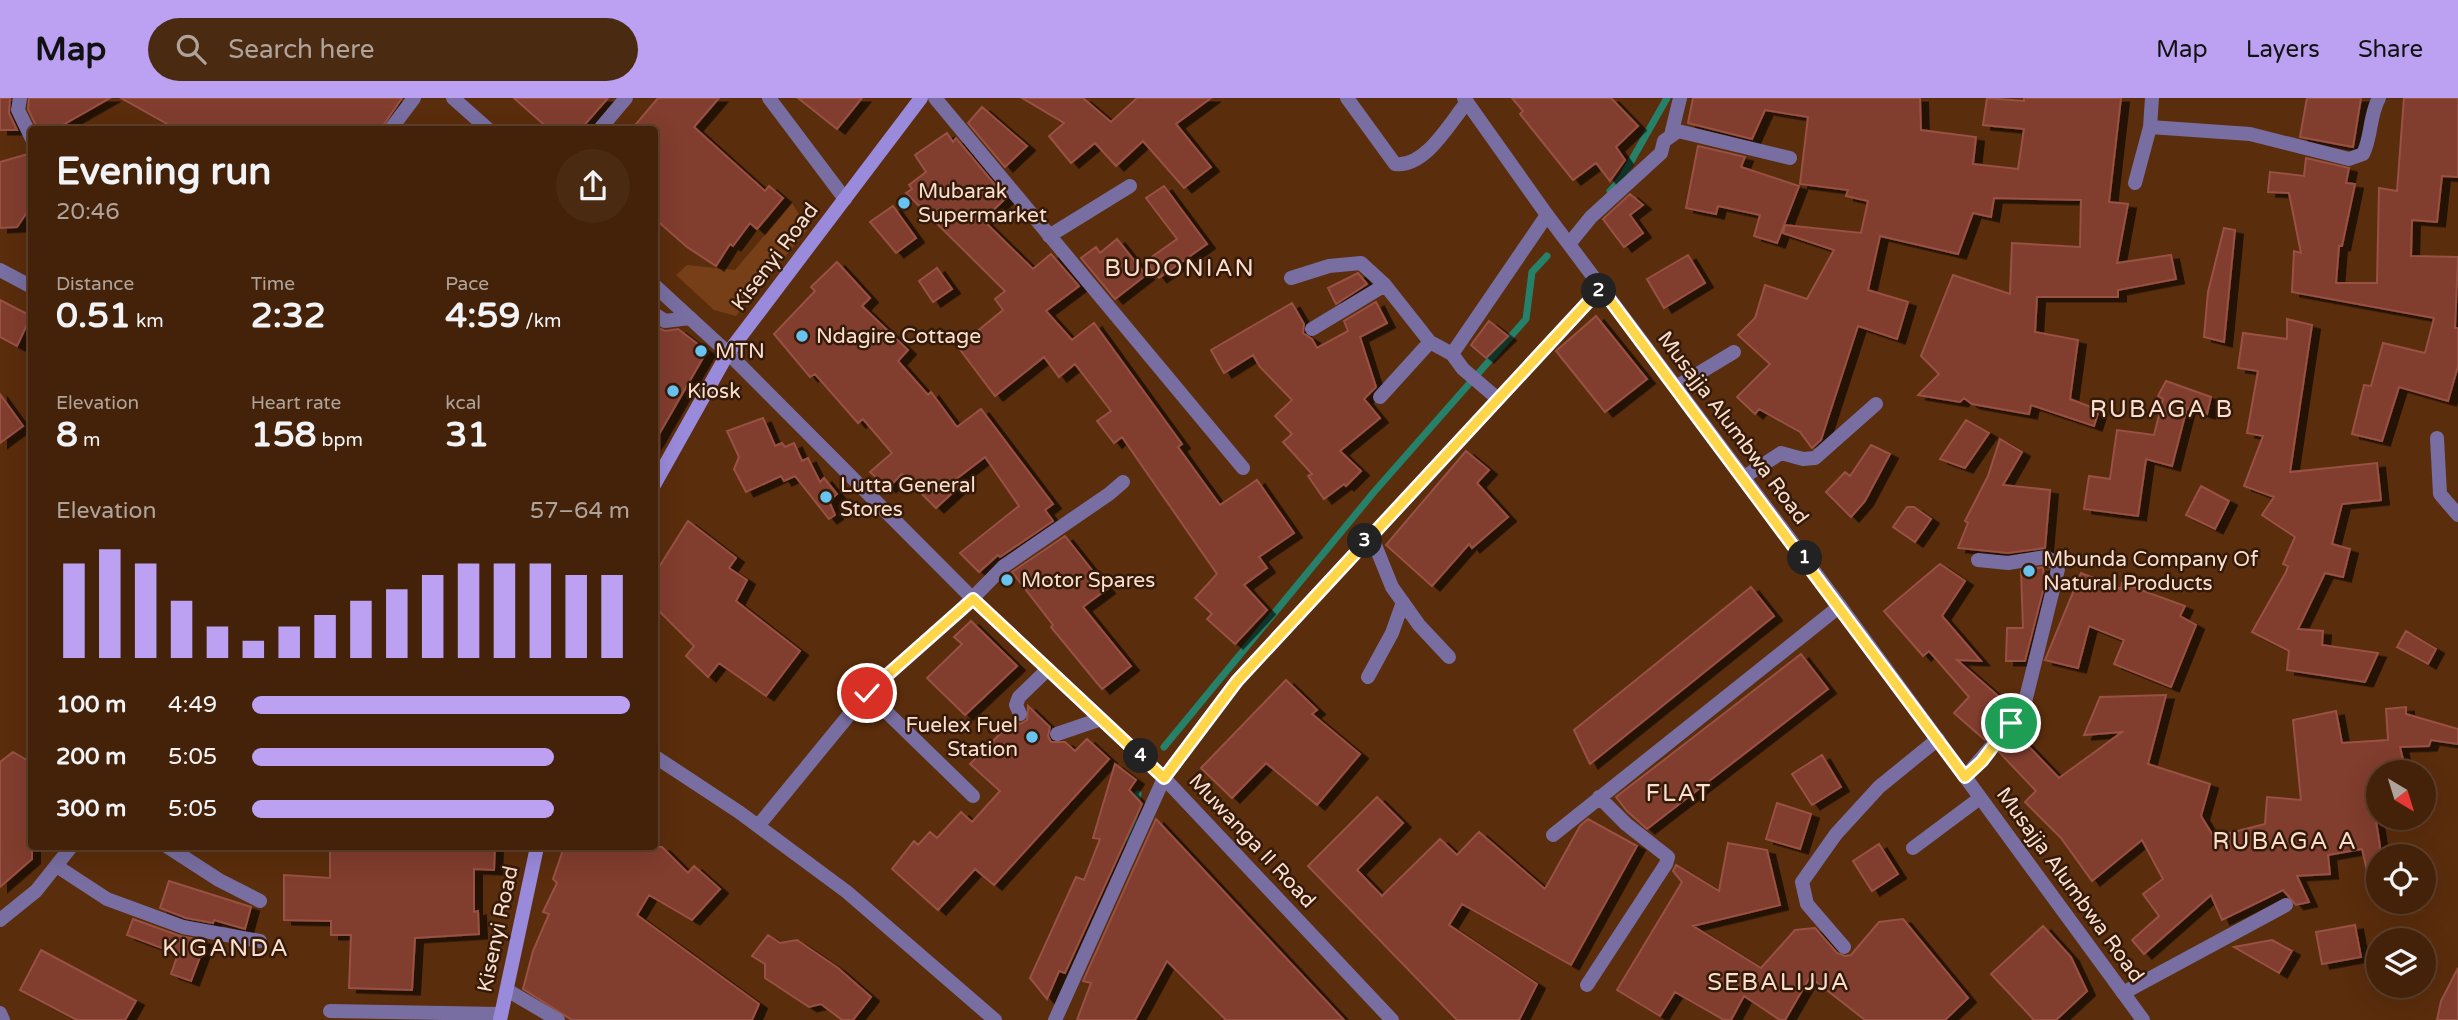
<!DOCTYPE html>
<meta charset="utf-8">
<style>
body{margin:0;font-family:"Varela Round",sans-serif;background:#4b2a12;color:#f1f3f6;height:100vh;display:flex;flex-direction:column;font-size:26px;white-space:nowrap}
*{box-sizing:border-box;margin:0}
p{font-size:23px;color:#afa49c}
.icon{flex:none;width:38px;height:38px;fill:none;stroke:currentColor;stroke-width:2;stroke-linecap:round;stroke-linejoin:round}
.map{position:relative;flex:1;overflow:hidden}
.details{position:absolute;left:28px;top:28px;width:630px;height:724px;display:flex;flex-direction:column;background:#442209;border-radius:7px;box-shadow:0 7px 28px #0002,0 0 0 2px #5c3f2a}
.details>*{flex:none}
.needle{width:46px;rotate:142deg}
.fabs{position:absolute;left:2366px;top:662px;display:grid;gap:14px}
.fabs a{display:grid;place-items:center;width:70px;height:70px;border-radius:50%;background:#442209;box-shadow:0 7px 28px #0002,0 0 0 2px #5c3f2a;font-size:35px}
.pin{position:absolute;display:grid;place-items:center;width:60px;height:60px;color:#fff;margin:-30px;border:4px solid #fff;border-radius:50%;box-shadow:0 2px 7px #0007}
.km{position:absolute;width:35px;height:35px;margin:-18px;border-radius:50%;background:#222;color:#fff;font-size:19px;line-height:35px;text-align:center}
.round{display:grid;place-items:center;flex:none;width:74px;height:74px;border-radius:37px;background:#4b2a12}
.head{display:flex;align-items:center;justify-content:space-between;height:119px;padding:0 28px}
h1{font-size:38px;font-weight:700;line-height:52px}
.stats{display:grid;grid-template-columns:repeat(3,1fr);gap:10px;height:119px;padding:7px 28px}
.stats div{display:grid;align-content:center}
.stats b{font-size:35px;font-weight:700}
.stats small{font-size:19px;font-weight:400}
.stats p{font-size:19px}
.chart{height:196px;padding:14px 28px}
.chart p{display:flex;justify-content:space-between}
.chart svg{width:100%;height:126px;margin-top:7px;stroke:#bca0f2;stroke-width:6}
ul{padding:0 28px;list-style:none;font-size:23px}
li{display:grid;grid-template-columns:112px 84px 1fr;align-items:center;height:52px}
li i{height:18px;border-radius:9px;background:#bca0f2}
header{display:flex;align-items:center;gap:42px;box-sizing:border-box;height:98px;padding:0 35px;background:#bca0f2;color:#111}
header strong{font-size:33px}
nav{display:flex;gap:38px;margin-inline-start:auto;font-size:24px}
.search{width:490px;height:63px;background:#4b2a12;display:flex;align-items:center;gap:18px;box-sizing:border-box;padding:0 24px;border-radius:38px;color:#afa49c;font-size:26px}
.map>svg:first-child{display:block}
</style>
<header>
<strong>Map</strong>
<div class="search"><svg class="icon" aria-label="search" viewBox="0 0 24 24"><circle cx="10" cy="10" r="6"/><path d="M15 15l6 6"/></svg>Search here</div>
<nav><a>Map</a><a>Layers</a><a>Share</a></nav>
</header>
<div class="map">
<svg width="2458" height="922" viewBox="0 0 2458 922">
<defs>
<filter id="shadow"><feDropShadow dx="8" dy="4.5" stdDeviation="0" flood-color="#0009"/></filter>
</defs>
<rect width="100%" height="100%" fill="#5a2d0c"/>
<path fill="#773f18" d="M 792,105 L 808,131 L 736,218 L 714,212 L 676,177 L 687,167 L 735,172 Z"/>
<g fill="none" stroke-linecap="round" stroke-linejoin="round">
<path stroke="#26816a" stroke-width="7" d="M 1610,93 L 1621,81 L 1667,0
M 1164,649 L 1374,394 L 1526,221 L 1532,174 L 1547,158
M 1130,744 L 1138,696"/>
</g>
<path fill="#813c2f" stroke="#985143" stroke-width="2" filter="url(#shadow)" d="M 0,0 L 10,0 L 9,15 L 17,32 L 0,32 Z
M 29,0 L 110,0 L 63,27 L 65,32 L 38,32 L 28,11 Z
M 121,0 L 402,0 L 380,32 L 178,32 Z
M 514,0 L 608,0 L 580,32 L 550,32 Z
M 658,0 L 719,0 L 694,29 L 765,93 L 769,88 L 783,100 L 757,131 L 750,125 L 733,148 L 730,146 L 716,168 L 687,149 L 654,120 L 654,32 L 631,32 Z
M 798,0 L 862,0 L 837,31 Z
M 1022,0 L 1083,0 L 1111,24 L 1137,0 L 1211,0 L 1176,26 L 1211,69 L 1184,90 L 1143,43 L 1116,68 L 1095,45 L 1071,65 L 1049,38 L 1064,25 Z
M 1512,0 L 1611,0 L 1638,28 L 1616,49 L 1625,62 L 1610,83 L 1596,65 L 1573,82 L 1520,16 L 1523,13 Z
M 1693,0 L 1920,0 L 1921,32 L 1976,39 L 1973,66 L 2018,71 L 2024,31 L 1983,27 L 1987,0 L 2024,3 L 2024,0 L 2121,0 L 2109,104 L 2128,106 L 2117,165 L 2171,157 L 2176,181 L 2118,192 L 2118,199 L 2037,199 L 2035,234 L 2078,242 L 2070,301 L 2099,312 L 2094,328 L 2031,307 L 2029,316 L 1972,306 L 1964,300 L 1960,304 L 1918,297 L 1939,276 L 1921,258 L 1953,177 L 2010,196 L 2012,145 L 2080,149 L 2081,102 L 1994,100 L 1991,119 L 1973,115 L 1958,156 L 1880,138 L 1868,192 L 1908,204 L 1897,241 L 1858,228 L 1821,342 L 1812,350 L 1800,334 L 1759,311 L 1755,316 L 1737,299 L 1770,266 L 1738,237 L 1755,220 L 1765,187 L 1807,201 L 1834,152 L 1783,135 L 1785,127 L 1861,135 L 1868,103 L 1846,98 L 1848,92 L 1800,86 L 1808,19 L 1765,12 L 1752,41 L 1688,25 Z
M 2307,0 L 2361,0 L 2353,49 L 2300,39 Z
M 2404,0 L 2458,0 L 2458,79 L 2442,78 L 2437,124 L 2412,122 L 2411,158 L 2458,159 L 2455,230 L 2458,230 L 2458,268 L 2448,303 L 2399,289 L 2382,343 L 2352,336 L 2364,287 L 2371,288 L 2383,245 L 2425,255 L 2434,220 L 2292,194 L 2294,153 L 2301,155 L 2289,95 L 2268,94 L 2270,74 L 2304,78 L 2306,60 L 2349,70 L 2346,85 L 2355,86 L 2342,148 L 2339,148 L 2336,185 L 2377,185 L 2379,90 L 2397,93 Z
M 982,9 L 1027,48 L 1005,69 L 968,25 Z
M 947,35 L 953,44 L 956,40 L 1006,100 L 983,122 L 1033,171 L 1051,156 L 1079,188 L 1046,213 L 1072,242 L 1094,225 L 1182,346 L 1178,349 L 1220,407 L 1257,382 L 1294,435 L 1259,459 L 1267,470 L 1244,487 L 1267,512 L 1235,546 L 1207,521 L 1212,516 L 1195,500 L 1217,476 L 1122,339 L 1114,345 L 1097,323 L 1111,313 L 1075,266 L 1059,279 L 1044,259 L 995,298 L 958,249 L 1003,212 L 995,201 L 1005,193 L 906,95 L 912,91 L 909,87 L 926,74 L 915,57 Z
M 1698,48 L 1745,59 L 1741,69 L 1799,88 L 1777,145 L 1754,138 L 1760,117 L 1718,108 L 1716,116 L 1686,110 Z
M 28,56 L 32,68 L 32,107 L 17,129 L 0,130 L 0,64 Z
M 1164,88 L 1207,146 L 1159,180 L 1146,163 L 1177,141 L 1146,100 Z
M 1630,96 L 1643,107 L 1630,117 L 1643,135 L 1624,149 L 1603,121 Z
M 893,108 L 916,140 L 896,155 L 870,124 Z
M 2224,130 L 2235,132 L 2224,244 L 2204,239 L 2208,194 Z
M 1117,141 L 1146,177 L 1115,201 L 1081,160 L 1096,149 L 1100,155 Z
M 1688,157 L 1705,185 L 1664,210 L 1647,181 Z
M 837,164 L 870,200 L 862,208 L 908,252 L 898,263 L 928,297 L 931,294 L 957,329 L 981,311 L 1053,406 L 1045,412 L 1053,423 L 1000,459 L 998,457 L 979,474 L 960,455 L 1019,408 L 985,359 L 955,382 L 960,388 L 936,410 L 902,376 L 888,390 L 870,374 L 892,355 L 863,321 L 858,325 L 815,276 L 810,279 L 774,236 L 815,193 L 811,189 Z
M 937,170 L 952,191 L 933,204 L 919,183 Z
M 1358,175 L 1367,186 L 1336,206 L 1328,190 Z
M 0,202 L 31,218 L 17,248 L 0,239 Z
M 1376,204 L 1387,225 L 1360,239 L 1376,289 L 1364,301 L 1380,320 L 1340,353 L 1361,373 L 1346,388 L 1344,386 L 1324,401 L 1308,378 L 1312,376 L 1283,344 L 1292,336 L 1275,318 L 1292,302 L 1260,269 L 1253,257 L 1224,275 L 1211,252 L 1292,205 L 1304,226 L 1303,235 L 1312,241 L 1317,250 L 1348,233 L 1344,223 Z
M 1596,218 L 1647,281 L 1605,314 L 1556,253 Z
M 2287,221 L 2312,227 L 2290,374 L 2377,365 L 2381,402 L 2342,406 L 2332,446 L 2350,451 L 2343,479 L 2325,475 L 2298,531 L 2323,533 L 2322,547 L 2378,555 L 2365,584 L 2287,572 L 2289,553 L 2252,534 L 2286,474 L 2288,468 L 2283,466 L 2295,439 L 2262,417 L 2274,399 L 2244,388 L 2263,338 L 2247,335 L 2258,273 L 2238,270 L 2243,235 L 2287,241 Z
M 1489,223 L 1508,238 L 1486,260 L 1471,247 Z
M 654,228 L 665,233 L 678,231 L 707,253 L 654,345 Z
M 2166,283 L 2211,299 L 2207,316 L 2187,310 L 2172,368 L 2146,361 L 2138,418 L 2084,411 L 2089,378 L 2110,381 L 2117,332 L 2154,337 L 2163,301 L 2158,298 Z
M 0,296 L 23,328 L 0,345 Z
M 763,320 L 775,348 L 782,345 L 785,349 L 794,345 L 802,363 L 808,360 L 820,384 L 824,380 L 837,396 L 829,403 L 835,417 L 829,421 L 795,378 L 784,383 L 781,378 L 746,394 L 734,371 L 739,359 L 727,333 Z
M 1966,322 L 1989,335 L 1965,370 L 1940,361 Z
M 2000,341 L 2022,354 L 2003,387 L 2050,392 L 2045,450 L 2008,455 L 1958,450 L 1968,425 L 1965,423 L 1988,378 Z
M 1871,347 L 1890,356 L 1865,403 L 1851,419 L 1826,394 L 1845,374 L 1850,378 Z
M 1466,353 L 1489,372 L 1477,385 L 1508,419 L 1472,450 L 1469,446 L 1432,488 L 1386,447 Z
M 2201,388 L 2229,403 L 2215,431 L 2186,417 Z
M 1907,409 L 1914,409 L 1931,421 L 1915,444 L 1893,429 Z
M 688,423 L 736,460 L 729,470 L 747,482 L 736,503 L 800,553 L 766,598 L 719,565 L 708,579 L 686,558 L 694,548 L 654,508 L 654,477 Z
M 1065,438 L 1107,491 L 1083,509 L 1131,568 L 1102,591 L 1051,529 L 1053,527 L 1012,474 Z
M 1940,466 L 1965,483 L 1942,518 L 1981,563 L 1957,562 L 2012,610 L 1985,642 L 1954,615 L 1969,599 L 1929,553 L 1923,558 L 1884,513 Z
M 2043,469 L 2044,489 L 2025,563 L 2006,563 L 2007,530 L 2023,530 L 2021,473 Z
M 2081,475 L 2121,491 L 2122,485 L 2185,508 L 2180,518 L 2196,527 L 2171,589 L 2114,566 L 2124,542 L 2089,528 L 2078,570 L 2045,562 Z
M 1751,489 L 1774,518 L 1590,666 L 1574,632 Z
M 971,523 L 1017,568 L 965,617 L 927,580 L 962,546 L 954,539 Z
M 2406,533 L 2436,551 L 2428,566 L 2397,549 Z
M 1801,556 L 1828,591 L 1647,731 L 1627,713 L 1616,699 Z
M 1286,582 L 1317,612 L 1312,616 L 1360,656 L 1317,707 L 1266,665 L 1232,700 L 1201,670 Z
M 2166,597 L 2148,666 L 2210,686 L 2201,718 L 2214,739 L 2265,726 L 2267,699 L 2301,702 L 2293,622 L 2336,613 L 2342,645 L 2388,642 L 2386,611 L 2406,609 L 2406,616 L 2458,631 L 2458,646 L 2431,642 L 2429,648 L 2400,649 L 2405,670 L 2378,674 L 2378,703 L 2373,704 L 2380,748 L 2378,789 L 2371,790 L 2362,751 L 2328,757 L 2330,776 L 2297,778 L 2309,804 L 2296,807 L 2283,792 L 2222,822 L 2211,797 L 2144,856 L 2132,842 L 2159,818 L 2143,796 L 2163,781 L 2142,742 L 2092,783 L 2061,740 L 2025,704 L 2036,693 L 1999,654 L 2016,635 L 2059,680 L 2122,634 L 2084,637 L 2100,599 Z
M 1028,608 L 1050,629 L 1048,638 L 1051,644 L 1065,644 L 1075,653 L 1087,641 L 1109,661 L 994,787 L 975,771 L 938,812 L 892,771 L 914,743 L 918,747 L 930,734 L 937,740 L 961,714 L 972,724 L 1000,693 L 970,666 L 1013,623 L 1020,626 L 1027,622 Z
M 13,654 L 32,665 L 32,761 L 0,789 L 0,664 Z
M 1822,657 L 1841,689 L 1812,707 L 1792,676 Z
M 1115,666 L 1136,682 L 1129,692 L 1142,706 L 1065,875 L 1059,873 L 1047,901 L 1030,880 L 1076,779 L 1084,782 L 1100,741 L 1093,740 Z
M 1377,699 L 1403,725 L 1357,772 L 1382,798 L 1440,741 L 1457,757 L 1479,734 L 1545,791 L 1580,728 L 1588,721 L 1637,748 L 1571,867 L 1462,806 L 1449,827 L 1537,886 L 1519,922 L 1457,922 L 1308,768 Z
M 1777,705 L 1811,716 L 1800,751 L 1766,741 Z
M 1156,721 L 1344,922 L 1226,922 L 1167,863 L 1135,922 L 1077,922 L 1091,885 L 1083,883 Z
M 1728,745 L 1767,752 L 1780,807 L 1693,828 L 1761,870 L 1795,832 L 1815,830 L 1837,855 L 1845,858 L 1851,857 L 1879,824 L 1903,821 L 1968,900 L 1945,922 L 1865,922 L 1810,879 L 1785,922 L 1780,922 L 1744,898 L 1731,922 L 1724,922 L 1675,894 L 1660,918 L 1617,892 L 1682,784 L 1673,773 L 1676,767 L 1719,793 Z
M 1879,746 L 1898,776 L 1872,793 L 1853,763 Z
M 330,749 L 495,749 L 494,772 L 474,771 L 474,814 L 478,813 L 479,836 L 415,840 L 412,892 L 349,890 L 351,837 L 331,837 L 331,823 L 284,822 L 284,777 L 330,780 Z
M 564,749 L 662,749 L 688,775 L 694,768 L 720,791 L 692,822 L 649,797 L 637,817 L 759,906 L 752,922 L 572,922 L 523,891 L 533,853 L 549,816 L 543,814 L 557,785 L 553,781 Z
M 169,783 L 251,809 L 245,831 L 214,822 L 213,825 L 186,820 L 160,810 Z
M 133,821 L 180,838 L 206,843 L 191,883 L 171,876 L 178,856 L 127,837 Z
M 2355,827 L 2361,859 L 2322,866 L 2316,834 Z
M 2043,828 L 2071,859 L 2087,893 L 2056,922 L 2034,922 L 1991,876 Z
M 768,837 L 780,845 L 797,842 L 838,870 L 871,899 L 853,922 L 842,922 L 821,906 L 809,909 L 765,880 L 765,866 L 752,858 Z
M 2272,842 L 2292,853 L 2279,875 L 2234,849 Z
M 41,852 L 136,903 L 125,922 L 77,922 L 20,892 Z
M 2458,870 L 2458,922 L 2437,922 L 2441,903 Z"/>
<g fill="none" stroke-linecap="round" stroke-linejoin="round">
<path stroke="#786ea1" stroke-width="14" d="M 769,0 L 845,101
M 935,0 L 1243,370
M 1347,0 L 1395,66 C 1425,70 1449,26 1467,4
M 390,32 L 414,0
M 599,32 L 626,0
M 1049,138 L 1130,88
M 1291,180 L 1329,168 L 1361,165 L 1385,187
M 654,216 L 665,223 L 690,220
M 1312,231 L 1385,187 L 1430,244
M 1452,256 L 1463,271 L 1498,301
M 1676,289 L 1734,254
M 1380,299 L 1430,244 L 1452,256 L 1547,117
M 2437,340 L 2440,396 L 2458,417
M 1744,379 L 1781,355 L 1803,361 L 1815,360 L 1876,306
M 1371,437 L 1392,489 L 1419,527 L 1449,559
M 1368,579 L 1392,535 L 1403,504
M 867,595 L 973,698
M 1020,616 L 1016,607 L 1019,599 L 1048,571
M 1057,636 L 1101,621
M 654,658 L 739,714 L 847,794 L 995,922
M 758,728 L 867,595 L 960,513 L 1004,468 L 1109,396 L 1123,384
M 1553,737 L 1840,508
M 1913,750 L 1980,700
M 1844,849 L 1807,806 L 1802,784 L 1836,736 L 1879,689 L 1938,641
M 1587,887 L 1666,766 L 1668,759 L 1626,726 L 1599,699
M 507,892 L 558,922
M 2123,895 L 2286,807
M 330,913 L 501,916
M 1055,922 L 1164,680 L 1237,583 L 1601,190"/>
<path stroke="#786ea1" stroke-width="14" d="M 20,0 L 18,12 L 32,41
M 1464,0 L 1547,117 L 1840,508 L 2143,922
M 2150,29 L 2250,36 L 2349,61 L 2363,56 C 2372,38 2369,18 2379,0
M 1671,37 L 1680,0
M 2135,85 L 2150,29 L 2152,0
M 1569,146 L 1591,119 L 1661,55 L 1664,43 L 1678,33 L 1790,60
M 0,172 L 32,189
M 1965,679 L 2023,612 L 2058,471 L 2057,466 L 2046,459 L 2008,465 L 1978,462
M 168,749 L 219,782 L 260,803
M 58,769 L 107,801 L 183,829 L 260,843
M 0,822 L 36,793 L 71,749
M 0,915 L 3,922"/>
<path stroke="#786ea1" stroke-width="14" d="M 453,0 L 489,32
M 654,187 L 728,255 L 973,501 L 1164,680 L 1392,922"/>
<path stroke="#9a8adb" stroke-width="14" d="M 654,387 L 728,255 L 921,0
M 500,922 L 537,749"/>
</g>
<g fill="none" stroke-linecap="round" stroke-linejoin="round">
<g stroke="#fff" stroke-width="14">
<path id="route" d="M 867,595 L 973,501 L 1164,680 L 1237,583 L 1601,190 L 1965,679 L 1982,663 L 2011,625"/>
</g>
<use href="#route" stroke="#ffd54a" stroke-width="9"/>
</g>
<g fill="#69c3f1" stroke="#341a09" stroke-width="2.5">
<circle cx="904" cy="105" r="7"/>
<circle cx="802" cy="238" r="7"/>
<circle cx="701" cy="253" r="7"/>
<circle cx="673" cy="293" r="7"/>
<circle cx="826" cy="399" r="7"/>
<circle cx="2029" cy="473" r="7"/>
<circle cx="1007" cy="482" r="7"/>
<circle cx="1032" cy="639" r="7"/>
</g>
<g text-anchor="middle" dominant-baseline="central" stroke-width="5" stroke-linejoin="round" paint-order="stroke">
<g font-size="21" fill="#fbdecd" stroke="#341a09" text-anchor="start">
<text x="918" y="93">Mubarak<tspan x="918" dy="24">Supermarket</tspan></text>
<text x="816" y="238">Ndagire Cottage</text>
<text x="715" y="253">MTN</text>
<text x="687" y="293">Kiosk</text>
<text x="840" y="387">Lutta General<tspan x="840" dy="24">Stores</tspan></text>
<text x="2043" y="461">Mbunda Company Of<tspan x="2043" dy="24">Natural Products</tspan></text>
<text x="1021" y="482">Motor Spares</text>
<text x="1018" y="627" text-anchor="end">Fuelex Fuel<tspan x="1018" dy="24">Station</tspan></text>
</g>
<g font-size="21" fill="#fbdecd" stroke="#341a09">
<text transform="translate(775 159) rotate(-53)">Kisenyi Road</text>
<text transform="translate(1733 330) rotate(53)">Musajja Alumbwa Road</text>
<text transform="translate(1252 743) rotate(47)">Muwanga II Road</text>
<text transform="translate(2070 787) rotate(54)">Musajja Alumbwa Road</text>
<text transform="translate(498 831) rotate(-78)">Kisenyi Road</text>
</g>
<g font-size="24" letter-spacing="2" fill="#fbdecd" stroke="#341a09">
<text x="1180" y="170">BUDONIAN</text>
<text x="2162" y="311">RUBAGA B</text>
<text x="1679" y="695">FLAT</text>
<text x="2285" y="743">RUBAGA A</text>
<text x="226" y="850">KIGANDA</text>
<text x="1779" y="884">SEBALIJJA</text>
</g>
</g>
</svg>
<div class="fabs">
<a><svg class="needle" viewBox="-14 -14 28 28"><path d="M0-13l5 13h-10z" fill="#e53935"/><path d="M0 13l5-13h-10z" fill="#afa49c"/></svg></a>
<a><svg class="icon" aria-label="locate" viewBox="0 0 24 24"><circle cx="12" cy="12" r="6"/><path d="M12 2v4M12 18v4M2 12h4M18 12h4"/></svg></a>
<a><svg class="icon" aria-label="layers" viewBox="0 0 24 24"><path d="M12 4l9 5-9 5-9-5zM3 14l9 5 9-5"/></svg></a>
</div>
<div class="pin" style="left:2011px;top:625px;background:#1e9e55"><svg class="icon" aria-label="arrive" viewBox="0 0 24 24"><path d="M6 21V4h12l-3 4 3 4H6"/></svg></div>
<div class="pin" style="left:867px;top:595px;background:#d93025"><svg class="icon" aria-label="check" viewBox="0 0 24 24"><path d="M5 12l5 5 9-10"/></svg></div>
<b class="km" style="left:1805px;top:460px">1</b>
<b class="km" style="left:1599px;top:193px">2</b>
<b class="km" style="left:1365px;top:443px">3</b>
<b class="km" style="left:1141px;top:658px">4</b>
<section class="details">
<div class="head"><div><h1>Evening run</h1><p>20:46</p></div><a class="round"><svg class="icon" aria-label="share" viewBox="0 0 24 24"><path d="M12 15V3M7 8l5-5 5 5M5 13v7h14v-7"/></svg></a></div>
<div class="stats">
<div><p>Distance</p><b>0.51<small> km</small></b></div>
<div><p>Time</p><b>2:32</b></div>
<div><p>Pace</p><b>4:59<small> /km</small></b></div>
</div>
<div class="stats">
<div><p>Elevation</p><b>8<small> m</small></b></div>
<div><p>Heart rate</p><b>158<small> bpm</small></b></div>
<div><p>kcal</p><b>31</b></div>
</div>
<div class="chart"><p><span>Elevation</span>57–64 m</p>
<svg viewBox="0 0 160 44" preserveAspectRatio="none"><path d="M5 44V11M15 44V6M25 44V11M35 44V24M45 44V33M55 44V38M65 44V33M75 44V29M85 44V24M95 44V20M105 44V15M115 44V11M125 44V11M135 44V11M145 44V15M155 44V15"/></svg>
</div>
<ul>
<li><b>100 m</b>4:49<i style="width:100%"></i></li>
<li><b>200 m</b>5:05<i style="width:80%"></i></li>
<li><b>300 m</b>5:05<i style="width:80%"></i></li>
</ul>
</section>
</div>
